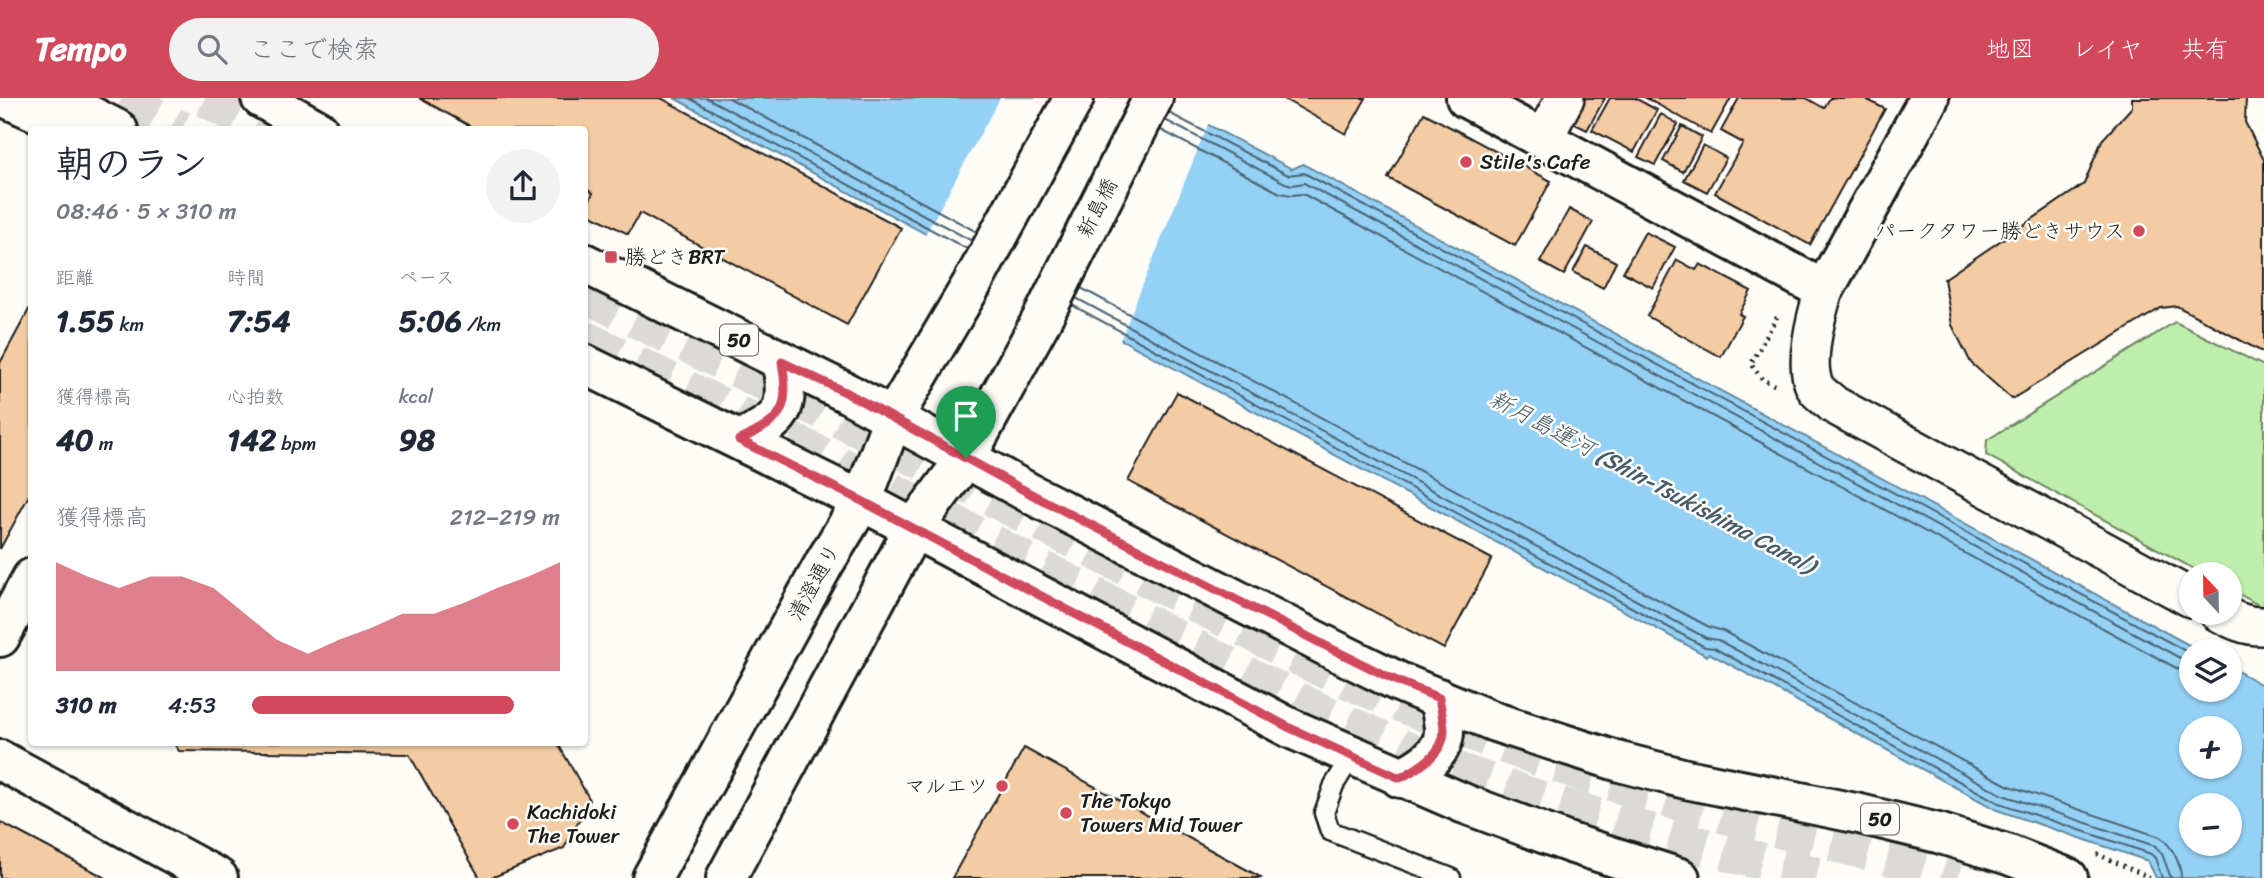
<!DOCTYPE html>
<html lang="ja">
<meta charset="utf-8">
<style>
body{margin:0;font-family:Sriracha,"Klee One",sans-serif;background:#f2f2f3;color:#1f2937;height:100vh;display:flex;flex-direction:column;font-size:26px;white-space:nowrap}
*{box-sizing:border-box;margin:0}
p{font-size:23px;color:#747a83}
.icon{flex:none;width:38px;height:38px;fill:none;stroke:currentColor;stroke-width:2;stroke-linecap:round;stroke-linejoin:round}
.map{position:relative;flex:1;overflow:hidden}
.side{position:absolute;left:28px;top:28px;width:560px;height:620px;display:flex;flex-direction:column;background:#fff;border-radius:7px;box-shadow:0 2px 5px #0004}
.side>*{flex:none}
.needle{width:46px;rotate:338deg}
.fabs{position:absolute;left:2179px;top:464px;display:grid;gap:14px}
.fabs a{display:grid;place-items:center;width:63px;height:63px;border-radius:50%;background:#fff;box-shadow:0 2px 5px #0004;font-size:35px}
.pin{position:absolute;display:grid;place-items:center;width:60px;height:60px;color:#fff;margin:-72px -30px;border-radius:50% 50% 50% 0;rotate:-45deg;box-shadow:0 0 7px #0007}
.pin .icon{rotate:45deg}
.round{display:grid;place-items:center;flex:none;width:74px;height:74px;border-radius:37px;background:#f2f2f3}
.overview{display:flex;align-items:center;justify-content:space-between;height:119px;padding:0 28px}
h1{font-size:38px;font-weight:700;line-height:52px}
.metrics{display:grid;grid-template-columns:repeat(3,1fr);gap:10px;height:119px;padding:7px 28px}
.metrics div{display:grid;align-content:center}
.metrics b{font-size:30px;font-weight:700}
.metrics small{font-size:19px;font-weight:400}
.metrics p{font-size:19px}
.chart{height:196px;padding:14px 28px}
.chart p{display:flex;justify-content:space-between}
.chart svg{width:100%;height:126px;margin-top:7px;fill:#d1495b;opacity:.7}
ul{padding:0 28px;list-style:none;font-size:23px}
li{display:grid;grid-template-columns:112px 84px 1fr;align-items:center;height:52px}
li i{height:18px;border-radius:9px;background:#d1495b}
header{display:flex;align-items:center;gap:42px;box-sizing:border-box;height:98px;padding:0 35px;background:#d1495b;color:#fff}
header strong{font-size:33px}
nav{display:flex;gap:38px;margin-inline-start:auto;font-size:24px}
.search{width:490px;height:63px;background:#f2f2f3;display:flex;align-items:center;gap:18px;box-sizing:border-box;padding:0 24px;border-radius:38px;color:#747a83;font-size:26px}
.map>svg:first-child{display:block}
</style>
<header>
<strong>Tempo</strong>
<div class="search"><svg class="icon" aria-label="search" viewBox="0 0 24 24"><circle cx="10" cy="10" r="6"/><path d="M15 15l6 6"/></svg>ここで検索</div>
<nav><a>地図</a><a>レイヤ</a><a>共有</a></nav>
</header>
<div class="map">
<svg width="2264" height="780" viewBox="0 0 2264 780">
<rect width="100%" height="100%" fill="#fdfcf7"/>
<filter id="ink" filterUnits="userSpaceOnUse"><feTurbulence type="fractalNoise" baseFrequency=".0143" numOctaves="2"/><feDisplacementMap in="SourceGraphic" scale="14" xChannelSelector="R" yChannelSelector="G"/><feConvolveMatrix kernelMatrix="1 2 1 2 8 2 1 2 1" color-interpolation-filters="sRGB"/></filter>
<g filter="url(#ink)">
<path fill="#bfeeac" stroke="#6e8564" stroke-width="2" d="M 2175,224 L 2264,268 L 2264,510 L 2230,491 L 2230,476 L 2203,476 L 1986,357 L 1987,342 Z"/>
<path fill="#94d1f5" stroke="#64899e" stroke-width="2" fill-rule="evenodd" d="M 674,0 L 1157,0 L 1292,71 L 1303,66 L 2200,553 L 2191,553 L 2191,592 L 2230,592 L 2230,569 L 2264,588 L 2264,780 L 2156,780 L 2148,763 L 1997,712 L 1709,555 L 1707,558 ZM 2191,630 L 2230,630 L 2230,668 L 2191,668 ZM 2191,707 L 2230,707 L 2230,746 L 2191,746 Z"/>
<path fill="#fdfcf7" d="M 1000,0 L 1164,0 L 1209,24 L 1119,245 L 924,139 Z"/>
<g fill="none" stroke-linecap="round" stroke-linejoin="round">
<path stroke="#4c6473" stroke-width="2" d="M 689,0 L 967,151
M 707,0 L 972,143
M 729,0 L 977,134
M 1169,15 L 1288,77 L 1304,75 L 2191,556
M 1165,22 L 1285,85 L 1292,87 L 1304,85 L 2191,566
M 1161,32 L 1280,95 L 1291,97 L 1303,96 L 2191,578
M 1081,190 L 1709,529 L 1723,533 L 2007,687 L 2160,739 C 2172,748 2181,765 2181,780
M 1076,200 L 1706,540 L 1718,542 L 2003,697 L 2155,748 L 2162,756 L 2171,780
M 1072,207 L 1705,549 L 1714,550 L 1999,705 L 2151,756 L 2155,760 L 2162,780"/>
</g>
<path fill="#f4cca3" stroke="#1c1c1c" stroke-width="2" d="M 419,0 L 661,0 L 901,130 L 847,227 L 640,115 L 628,136 L 584,113 L 593,95 L 584,90 L 584,32 L 477,32 Z
M 1282,0 L 1366,0 L 1346,36 Z
M 1579,0 L 1605,0 L 1587,32 L 1567,22 Z
M 1610,0 L 1635,0 L 1657,12 L 1634,54 L 1592,32 Z
M 1646,0 L 1731,0 L 1711,36 Z
M 1739,0 L 1806,0 L 1824,10 L 1830,0 L 1864,0 L 1885,11 L 1810,147 L 1715,95 L 1743,45 L 1721,33 Z
M 2132,0 L 2246,0 L 2245,24 L 2264,62 L 2264,255 L 2177,208 L 2161,210 L 2012,301 L 1971,265 L 1952,227 L 1944,181 L 2084,86 L 2102,42 L 2132,9 Z
M 1424,15 L 1551,83 L 1515,148 L 1388,80 Z
M 1661,16 L 1678,26 L 1655,67 L 1638,59 Z
M 1682,28 L 1702,39 L 1683,74 L 1663,63 Z
M 1703,47 L 1726,60 L 1707,94 L 1684,82 Z
M 1569,111 L 1593,124 L 1564,177 L 1540,164 Z
M 1645,134 L 1675,149 L 1653,190 L 1623,174 Z
M 1587,149 L 1616,164 L 1603,190 L 1573,174 Z
M 1677,162 L 1696,172 L 1700,166 L 1751,193 L 1739,216 L 1743,218 L 1721,259 L 1647,218 Z
M 32,206 L 32,392 L 0,451 L 0,265 Z
M 1177,294 L 1492,461 L 1444,551 L 1128,383 Z
M 173,644 L 557,644 L 590,702 L 564,750 L 491,780 L 480,780 L 409,656 L 179,653 Z
M 1024,650 L 1262,780 L 952,780 Z
M 0,724 L 106,780 L 0,780 Z"/>
<g fill="none" stroke-linecap="round" stroke-linejoin="round">
<path stroke="#dbdad6" stroke-width="38" stroke-dasharray="38 19" stroke-linecap="butt" d="M 122,0 L 181,32
M 205,0 L 266,32
M 584,195 L 870,336 L 1317,568 C 1427,618 1538,663 1654,697 C 1742,723 1832,744 1921,767 L 1958,780
M 584,241 L 852,373 L 1301,605 C 1359,631 1417,659 1477,680 C 1591,721 1709,750 1826,780"/>
<g stroke="#1c1c1c" stroke-width="23">
<path id="lane" d="M 1352,658 L 1334,687 L 1324,715 L 1330,733 L 1451,780"/>
</g>
<g stroke="#1c1c1c" stroke-width="42">
<path id="street" d="M 1543,41 L 1565,0
M 1824,192 C 1817,215 1801,271 1817,292 C 1821,297 1829,302 1834,307 L 2191,500
M 2218,514 C 2233,522 2247,529 2264,528"/>
</g>
<g stroke="#1c1c1c" stroke-width="44">
<path id="secondary" d="M 1466,0 L 1824,192 L 1929,0
M 0,539 L 32,480
M 0,662 L 218,780
M 652,780 L 825,464 L 862,403 L 893,320 L 972,186 L 1074,0
M 726,780 L 914,430 L 966,360 L 996,305 L 1042,221 L 1153,0"/>
</g>
<g stroke="#1c1c1c" stroke-width="44">
<path id="primary" d="M 6,0 L 77,32
M 261,0 L 318,32
M 58,1 L 118,32
M 584,165 L 847,295 L 1033,397 L 1330,550 L 1399,584 L 1495,624 L 1620,664 L 1686,681 L 1860,716 L 1938,735 L 2009,757 L 2068,780
M 584,266 L 862,403 L 1290,630 L 1465,706 L 1570,745 L 1680,780
M 739,342 C 783,322 790,313 782,264
M 1400,680 C 1418,671 1444,657 1444,633 C 1444,623 1441,611 1439,600"/>
</g>
<path stroke="#1c1c1c" stroke-width="4.5" stroke-dasharray="2 5" stroke-linecap="butt" d="M 1777,219 L 1751,266 L 1762,281 L 1778,289
M 2097,756 L 2151,780"/>
<use href="#lane" stroke="#fdfcf7" stroke-width="18"/>
<use href="#street" stroke="#fdfcf7" stroke-width="37"/>
<use href="#secondary" stroke="#fdfcf7" stroke-width="38"/>
<use href="#primary" stroke="#fdfcf7" stroke-width="38"/>
</g>
</g>
<g fill="none" stroke-linecap="round" stroke-linejoin="round" filter="url(#ink)">
<g stroke="#fff" stroke-width="14">
<path id="route" d="M 782,264 L 847,295 L 1033,397 L 1330,550 L 1399,584 L 1439,600 C 1441,611 1444,623 1444,633 C 1444,656 1417,671 1400,680 L 1290,630 L 862,403 L 739,342 C 783,322 790,312 782,264 Z"/>
</g>
<use href="#route" stroke="#d1495b" stroke-width="9"/>
</g>
<g fill="#d1495b" stroke="#fdfcf7" stroke-width="2.5">
<circle cx="1466" cy="64" r="7"/>
<circle cx="2139" cy="133" r="7"/>
<rect x="604" y="152" width="14" height="14" rx="3.5"/>
<circle cx="1002" cy="688" r="7"/>
<circle cx="1066" cy="715" r="7"/>
<circle cx="513" cy="726" r="7"/>
</g>
<g text-anchor="middle" dominant-baseline="central" stroke-width="5" stroke-linejoin="round" paint-order="stroke">
<g fill="#fdfcf7" stroke="#605f5e" stroke-width="2">
<rect x="720" y="226.5" width="38" height="31" rx="5"/>
<rect x="1861" y="705.5" width="38" height="31" rx="5"/>
</g>
<g font-size="19" font-weight="bold" fill="#1c1c1c">
<text x="739" y="242">50</text>
<text x="1880" y="721">50</text>
</g>
<g font-size="21" fill="#1c1c1c" stroke="#fdfcf7" text-anchor="start">
<text x="1480" y="64">Stile's Cafe</text>
<text x="2125" y="133" text-anchor="end">パークタワー勝どきサウス</text>
<text x="625" y="159">勝どきBRT</text>
<text x="988" y="688" text-anchor="end">マルエツ</text>
<text x="1080" y="703">The Tokyo<tspan x="1080" dy="24">Towers Mid Tower</tspan></text>
<text x="527" y="714">Kachidoki<tspan x="527" dy="24">The Tower</tspan></text>
</g>
<g font-size="21" fill="#1c1c1c" stroke="#fdfcf7">
<text transform="translate(1097 110) rotate(-63)">新島橋</text>
<text transform="translate(814 484) rotate(-61)">清澄通り</text>
</g>
<g font-size="23" font-style="italic" fill="#465b68" stroke="#fdfcf7">
<text transform="translate(1652 384) rotate(28)">新月島運河 (Shin-Tsukishima Canal)</text>
</g>
</g>
</svg>
<div class="fabs">
<a><svg class="needle" viewBox="-14 -14 28 28"><path d="M0-13l5 13h-10z" fill="#e53935"/><path d="M0 13l5-13h-10z" fill="#747a83"/></svg></a>
<a><svg class="icon" aria-label="layers" viewBox="0 0 24 24"><path d="M12 4l9 5-9 5-9-5zM3 14l9 5 9-5"/></svg></a>
<a>+</a>
<a>−</a>
</div>
<div class="pin" style="left:966px;top:360px;background:#1e9e55"><svg class="icon" aria-label="arrive" viewBox="0 0 24 24"><path d="M6 21V4h12l-3 4 3 4H6"/></svg></div>
<section class="side">
<div class="overview"><div><h1>朝のラン</h1><p>08:46 · 5 × 310 m</p></div><a class="round"><svg class="icon" aria-label="share" viewBox="0 0 24 24"><path d="M12 15V3M7 8l5-5 5 5M5 13v7h14v-7"/></svg></a></div>
<div class="metrics">
<div><p>距離</p><b>1.55<small> km</small></b></div>
<div><p>時間</p><b>7:54</b></div>
<div><p>ペース</p><b>5:06<small> /km</small></b></div>
</div>
<div class="metrics">
<div><p>獲得標高</p><b>40<small> m</small></b></div>
<div><p>心拍数</p><b>142<small> bpm</small></b></div>
<div><p>kcal</p><b>98</b></div>
</div>
<div class="chart"><p><span>獲得標高</span>212–219 m</p>
<svg viewBox="0 0 160 44" preserveAspectRatio="none"><path d="M0 44V6L10 11L20 15L30 11L40 11L50 15L60 24L70 33L80 38L90 33L100 29L110 24L120 24L130 20L140 15L150 11L160 6V44z"/></svg>
</div>
<ul>
<li><b>310 m</b>4:53<i style="width:85%"></i></li>
</ul>
</section>
</div>
